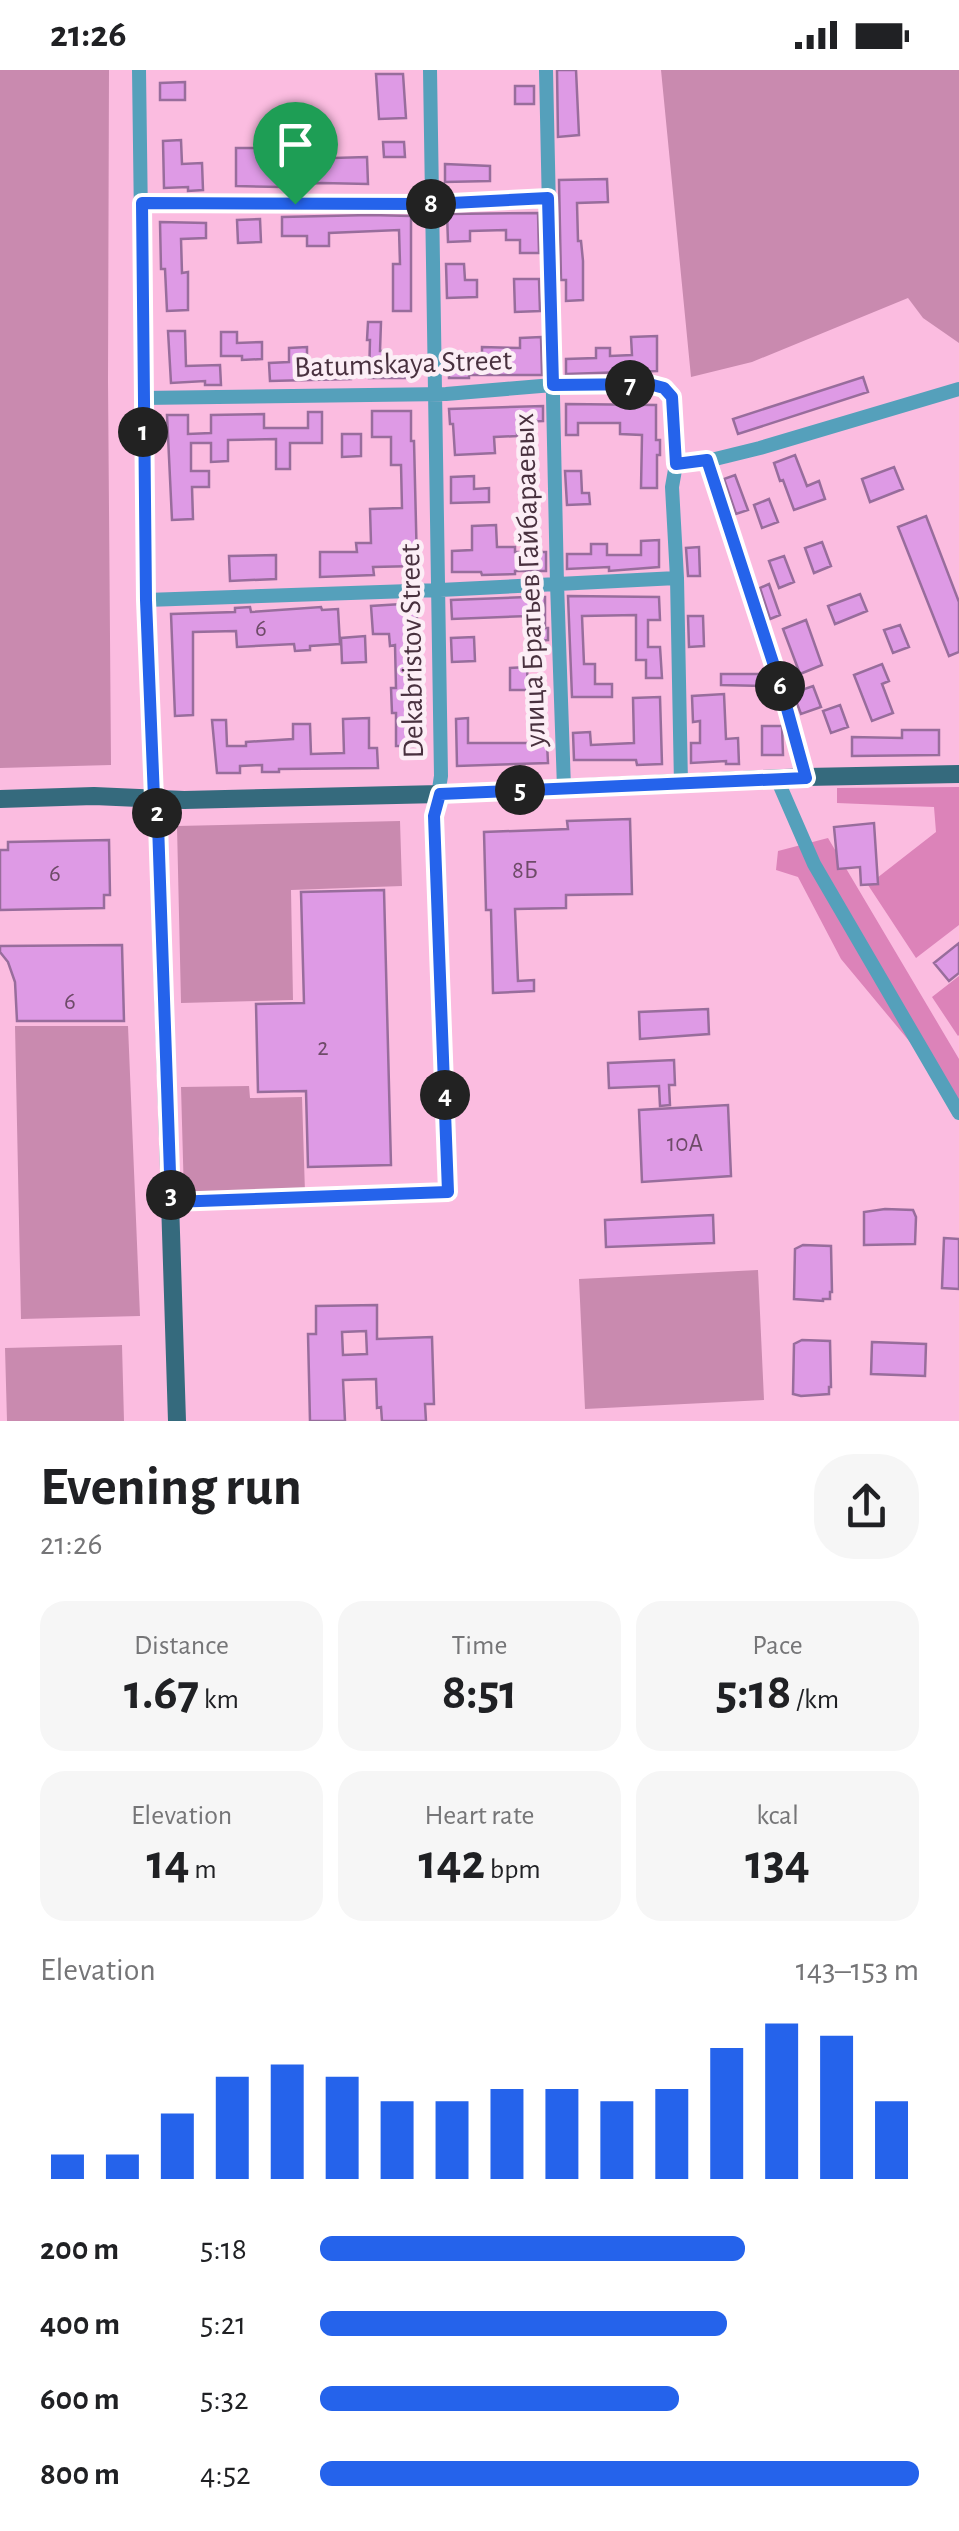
<!DOCTYPE html>
<meta charset="utf-8">
<style>
body{margin:0;font-family:"Alegreya Sans",sans-serif;background:#f6f6f6;color:#202124;height:100vh;display:flex;flex-direction:column;font-size:38px;white-space:nowrap}
*{box-sizing:border-box;margin:0}
p{font-size:32px;color:#757577}
.icon{flex:none;width:55px;height:55px;fill:none;stroke:currentColor;stroke-width:2;stroke-linecap:round;stroke-linejoin:round}
.map{position:relative;height:1351px;overflow:hidden}
.drawer{display:flex;flex-direction:column;background:#fff;flex:1}
.drawer>*{flex:none}
.pin{position:absolute;display:grid;place-items:center;width:85px;height:85px;color:#fff;margin:-102px -42px;border-radius:50% 50% 50% 0;rotate:-45deg;box-shadow:0 0 10px #0007}
.pin .icon{rotate:45deg}
.km{position:absolute;width:50px;height:50px;margin:-25px;border-radius:50%;background:#222;color:#fff;font-size:28px;line-height:50px;text-align:center}
.round{display:grid;place-items:center;flex:none;width:105px;height:105px;border-radius:40px;background:#f6f6f6}
.head{display:flex;align-items:center;justify-content:space-between;height:170px;padding:0 40px}
h1{font-size:55px;font-weight:700;line-height:75px}
.metrics{display:grid;grid-template-columns:repeat(3,1fr);gap:15px;height:170px;padding:10px 40px}
.metrics div{display:grid;align-content:center;border-radius:25px;background:#f6f6f6;text-align:center}
.metrics b{font-size:50px;font-weight:700}
.metrics small{font-size:28px;font-weight:400}
.metrics p{font-size:28px}
.chart{height:280px;padding:20px 40px}
.chart p{display:flex;justify-content:space-between}
.chart svg{width:100%;height:180px;margin-top:10px;stroke:#2563eb;stroke-width:6}
ul{padding:0 40px;list-style:none;font-size:32px}
li{display:grid;grid-template-columns:160px 120px 1fr;align-items:center;height:75px}
li i{height:25px;border-radius:12px;background:#2563eb}
.status{display:flex;justify-content:space-between;align-items:center;height:70px;padding:0 50px;background:#fff;direction:ltr}
.status svg{height:28px;fill:currentColor}
.map>svg:first-child{display:block}
</style>
<div class="status"><b>21:26</b><svg viewBox="0 0 49 12"><path d="M0 12V9h3v3zM5 12V6h3v6zM10 12V3h3v9zM15 12V0h3v12zM26 1h20v11H26zM47 4h2v5h-2z"/></svg></div>
<div class="map">
<svg width="959" height="1351" viewBox="0 0 959 1351">
<rect width="100%" height="100%" fill="#fbbce0"/>
<path fill="#c98aaf" d="M 0,0 L 109,0 L 108,312 L 111,695 L 0,698 Z
M 661,0 L 959,0 L 959,273 L 923,248 L 908,228 L 752,292 L 691,307 Z
M 400,751 L 402,816 L 291,820 L 293,930 L 181,933 L 177,756 Z
M 15,956 L 128,956 L 140,1246 L 21,1249 Z
M 249,1016 L 250,1028 L 302,1027 L 305,1123 L 184,1126 L 181,1017 Z
M 758,1200 L 764,1330 L 585,1339 L 579,1209 Z
M 122,1275 L 124,1351 L 7,1351 L 5,1278 Z"/>
<path fill="#dc83b9" d="M 959,717 L 959,855 L 916,888 L 868,815 L 936,762 L 934,737 L 837,733 L 837,718 Z
M 828,768 L 959,989 L 959,1031 L 841,889 L 798,807 L 776,800 L 778,781 Z
M 959,906 L 959,965 L 958,966 L 932,927 Z"/>
<path fill="#de9ae5" stroke="#986d9c" stroke-width="2.5" fill-rule="evenodd" d="M 557,0 L 576,0 L 579,65 L 558,67 Z
M 376,4 L 403,4 L 406,48 L 379,49 Z
M 185,12 L 185,30 L 160,30 L 160,13 Z
M 515,16 L 534,16 L 534,34 L 515,34 Z
M 320,60 L 332,60 L 333,88 L 367,87 L 368,114 L 322,113 L 282,115 L 282,117 L 236,116 L 236,78 L 298,78 L 298,73 L 320,71 Z
M 181,70 L 182,94 L 202,93 L 203,120 L 188,121 L 188,117 L 164,118 L 163,71 Z
M 383,72 L 404,72 L 405,87 L 384,87 Z
M 445,94 L 490,96 L 490,111 L 445,112 Z
M 607,109 L 608,132 L 577,133 L 578,171 L 581,171 L 583,191 L 583,230 L 566,231 L 566,210 L 561,210 L 559,110 Z
M 538,143 L 539,183 L 520,183 L 520,170 L 506,170 L 506,160 L 470,161 L 470,171 L 448,172 L 447,144 Z
M 370,145 L 411,146 L 411,241 L 393,241 L 393,194 L 400,194 L 399,160 L 329,163 L 329,176 L 307,176 L 307,166 L 282,166 L 282,147 Z
M 260,149 L 261,172 L 238,173 L 237,150 Z
M 160,152 L 206,153 L 206,168 L 181,169 L 182,203 L 188,202 L 188,240 L 167,241 L 165,199 L 161,199 Z
M 446,194 L 464,194 L 465,210 L 477,210 L 477,227 L 447,228 Z
M 514,209 L 539,209 L 540,241 L 515,242 Z
M 368,252 L 381,252 L 380,281 L 388,281 L 388,290 L 410,291 L 410,308 L 369,308 L 370,270 L 367,270 Z
M 168,261 L 185,261 L 186,296 L 220,295 L 221,315 L 205,315 L 205,311 L 171,313 Z
M 221,262 L 237,262 L 237,273 L 262,272 L 262,289 L 242,290 L 242,286 L 221,286 Z
M 657,266 L 657,301 L 566,304 L 566,289 L 596,288 L 596,278 L 610,278 L 610,286 L 632,285 L 631,267 Z
M 541,267 L 542,305 L 469,305 L 469,308 L 449,308 L 448,284 L 482,284 L 482,277 L 520,278 L 520,268 Z
M 307,277 L 307,292 L 330,292 L 330,298 L 351,298 L 351,309 L 270,311 L 269,293 L 289,292 L 289,278 Z
M 863,307 L 868,322 L 738,364 L 733,349 Z
M 566,334 L 656,335 L 656,370 L 660,370 L 660,385 L 657,385 L 657,418 L 641,418 L 642,365 L 620,364 L 620,353 L 578,353 L 578,365 L 566,365 Z
M 543,336 L 543,351 L 517,352 L 517,366 L 494,367 L 495,383 L 455,385 L 453,354 L 450,354 L 449,339 Z
M 372,341 L 411,341 L 411,371 L 414,371 L 417,496 L 373,497 L 374,505 L 320,507 L 320,482 L 357,482 L 356,473 L 371,473 L 370,439 L 402,438 L 401,395 L 391,395 L 391,367 L 372,367 Z
M 308,342 L 322,342 L 322,373 L 290,373 L 290,399 L 276,399 L 276,369 L 228,370 L 228,391 L 211,392 L 211,373 L 191,373 L 191,401 L 209,401 L 209,417 L 192,417 L 193,449 L 172,450 L 167,345 L 188,345 L 188,364 L 211,363 L 211,345 L 264,344 L 264,358 L 308,358 Z
M 342,364 L 361,364 L 361,386 L 342,387 Z
M 795,385 L 807,416 L 819,411 L 825,429 L 794,440 L 783,410 L 780,411 L 774,393 Z
M 894,397 L 903,419 L 870,432 L 862,409 Z
M 565,401 L 581,401 L 582,423 L 589,423 L 590,434 L 567,435 Z
M 735,405 L 748,440 L 736,444 L 724,409 Z
M 474,406 L 474,419 L 489,418 L 489,432 L 451,433 L 451,407 Z
M 769,429 L 778,452 L 762,458 L 754,435 Z
M 926,446 L 959,532 L 959,582 L 949,586 L 898,457 Z
M 496,455 L 497,477 L 515,477 L 515,482 L 546,482 L 546,501 L 515,501 L 515,504 L 482,505 L 481,502 L 452,502 L 452,481 L 472,480 L 472,456 Z
M 659,470 L 659,497 L 609,501 L 609,497 L 567,499 L 567,484 L 591,484 L 591,474 L 607,474 L 607,485 L 641,485 L 641,471 Z
M 822,472 L 831,496 L 814,503 L 805,478 Z
M 699,477 L 700,506 L 688,506 L 686,478 Z
M 276,485 L 276,509 L 230,511 L 229,486 Z
M 784,486 L 794,512 L 779,518 L 769,491 Z
M 769,514 L 780,545 L 770,549 L 760,518 Z
M 860,524 L 867,541 L 835,554 L 828,536 Z
M 568,526 L 659,527 L 660,550 L 648,550 L 648,577 L 660,577 L 662,608 L 646,608 L 646,590 L 636,590 L 636,545 L 582,546 L 584,594 L 595,594 L 595,614 L 612,614 L 612,627 L 572,627 Z
M 527,527 L 545,527 L 545,558 L 548,558 L 548,570 L 535,571 L 535,553 L 528,553 L 528,546 L 452,549 L 451,530 Z
M 417,533 L 417,676 L 396,676 L 396,643 L 392,643 L 391,618 L 396,618 L 395,575 L 390,576 L 389,564 L 373,564 L 371,536 Z
M 250,537 L 251,542 L 321,537 L 322,540 L 338,539 L 340,574 L 310,576 L 310,580 L 295,581 L 294,574 L 237,577 L 236,561 L 193,562 L 193,645 L 175,646 L 171,544 L 235,542 L 235,538 Z
M 688,546 L 703,546 L 704,576 L 689,577 Z
M 806,550 L 822,595 L 800,604 L 783,559 Z
M 900,555 L 909,577 L 893,583 L 884,560 Z
M 365,566 L 366,592 L 342,593 L 341,568 Z
M 474,567 L 475,591 L 452,592 L 451,568 Z
M 882,594 L 889,611 L 882,614 L 893,643 L 872,651 L 854,605 Z
M 527,597 L 528,620 L 510,620 L 510,598 Z
M 721,604 L 765,604 L 769,616 L 721,615 Z
M 813,616 L 821,637 L 801,644 L 793,623 Z
M 724,624 L 726,669 L 738,668 L 739,694 L 726,694 L 726,691 L 691,693 L 691,673 L 700,673 L 700,651 L 693,652 L 692,626 Z
M 660,627 L 662,694 L 637,695 L 636,690 L 574,690 L 573,663 L 590,662 L 591,675 L 634,673 L 633,628 Z
M 840,635 L 848,657 L 831,663 L 823,641 Z
M 369,648 L 369,678 L 377,678 L 378,698 L 279,699 L 279,702 L 262,702 L 262,695 L 240,696 L 240,703 L 217,703 L 212,650 L 226,650 L 227,676 L 246,676 L 246,672 L 293,669 L 293,654 L 310,654 L 311,684 L 344,683 L 343,649 Z
M 468,648 L 468,673 L 547,673 L 548,693 L 457,696 L 456,649 Z
M 762,656 L 782,656 L 783,685 L 762,685 Z
M 902,660 L 939,660 L 939,685 L 852,686 L 852,667 L 902,668 Z
M 630,749 L 632,824 L 566,825 L 566,838 L 515,839 L 518,911 L 534,910 L 534,921 L 493,923 L 491,840 L 486,840 L 484,762 L 568,759 L 567,751 Z
M 874,753 L 878,814 L 861,815 L 860,797 L 838,799 L 834,757 Z
M 109,770 L 110,825 L 104,825 L 104,838 L 0,840 L 0,780 L 8,780 L 8,772 Z
M 384,820 L 391,1095 L 308,1097 L 306,1021 L 258,1022 L 256,934 L 304,933 L 301,822 Z
M 959,873 L 959,903 L 949,911 L 934,893 Z
M 122,875 L 124,951 L 17,951 L 15,912 L 8,892 L 0,882 L 0,876 Z
M 708,939 L 709,964 L 640,969 L 639,942 Z
M 674,990 L 675,1015 L 669,1015 L 670,1035 L 660,1036 L 659,1016 L 609,1018 L 608,993 Z
M 728,1035 L 731,1106 L 642,1112 L 639,1040 Z
M 885,1139 L 913,1140 L 916,1147 L 915,1174 L 864,1175 L 864,1142 Z
M 713,1145 L 714,1173 L 606,1177 L 605,1150 Z
M 944,1168 L 959,1169 L 959,1219 L 942,1218 Z
M 803,1175 L 831,1176 L 832,1222 L 830,1222 L 830,1229 L 823,1229 L 823,1231 L 794,1229 L 795,1179 Z
M 377,1235 L 377,1269 L 432,1267 L 434,1334 L 425,1334 L 426,1351 L 382,1351 L 381,1337 L 377,1338 L 376,1309 L 343,1310 L 345,1351 L 310,1351 L 308,1264 L 316,1264 L 316,1236 ZM 366,1261 L 367,1284 L 343,1285 L 342,1262 Z
M 802,1270 L 830,1271 L 831,1317 L 829,1317 L 829,1324 L 801,1326 L 793,1324 L 794,1274 Z
M 872,1272 L 926,1274 L 925,1306 L 871,1304 Z"/>
<g fill="none" stroke-linecap="round" stroke-linejoin="round">
<path stroke="#55a0bb" stroke-width="14" d="M 139,0 L 146,530 L 154,728
M 546,0 L 557,513 L 564,718
M 142,133 L 432,134 L 548,129
M 142,328 L 446,324 L 553,315 L 649,314 L 664,318 L 672,327 L 675,346 L 676,394 L 672,417 L 677,508 L 681,714
M 707,391 L 764,564 L 800,680 L 806,707
M 676,394 L 707,391 L 760,378 L 959,319
M 146,530 L 440,520 L 677,508
M 777,709 L 814,794 L 959,1043
M 171,1132 L 448,1123 L 435,745 L 441,706 L 430,0"/>
<path stroke="#356a7d" stroke-width="18" d="M 154,728 L 158,754 L 177,1351
M 0,729 L 94,726 L 184,730 L 440,724 L 806,707 L 959,704"/>
</g>
<g fill="none" stroke-linecap="round" stroke-linejoin="round">
<g stroke="#fff" stroke-width="20">
<path id="route" d="M 548,128 L 553,315 L 649,314 L 664,318 L 672,327 L 676,394 L 707,390 L 781,617 L 806,708 L 440,724 L 434,746 L 448,1122 L 171,1132 L 158,754 L 154,728 L 146,530 L 142,133 L 432,134 Z"/>
</g>
<use href="#route" stroke="#2563eb" stroke-width="12"/>
</g>
<g text-anchor="middle" dominant-baseline="central" stroke-width="9" stroke-linejoin="round" paint-order="stroke">
<g font-size="25" fill="#6e4b68">
<text x="261" y="558">6</text>
<text x="525" y="800">8Б</text>
<text x="55" y="803">6</text>
<text x="70" y="931">6</text>
<text x="323" y="977">2</text>
<text x="685" y="1073">10А</text>
</g>
<g font-size="30" fill="#49313f" stroke="#fceef6">
<text transform="translate(403 294) rotate(-2)">Batumskaya Street</text>
<text transform="translate(530 510) rotate(-92)">улица Братьев Гайбараевых</text>
<text transform="translate(412 581) rotate(-91)">Dekabristov Street</text>
</g>
</g>
</svg>
<div class="pin" style="left:295px;top:134px;background:#1e9e55"><svg class="icon" aria-label="arrive" viewBox="0 0 24 24"><path d="M6 21V4h12l-3 4 3 4H6"/></svg></div>
<b class="km" style="left:143px;top:362px">1</b>
<b class="km" style="left:157px;top:743px">2</b>
<b class="km" style="left:171px;top:1125px">3</b>
<b class="km" style="left:445px;top:1025px">4</b>
<b class="km" style="left:520px;top:720px">5</b>
<b class="km" style="left:780px;top:616px">6</b>
<b class="km" style="left:630px;top:315px">7</b>
<b class="km" style="left:431px;top:134px">8</b>
</div>
<section class="drawer">
<div class="head"><div><h1>Evening run</h1><p>21:26</p></div><a class="round"><svg class="icon" aria-label="share" viewBox="0 0 24 24"><path d="M12 15V3M7 8l5-5 5 5M5 13v7h14v-7"/></svg></a></div>
<div class="metrics">
<div><p>Distance</p><b>1.67<small> km</small></b></div>
<div><p>Time</p><b>8:51</b></div>
<div><p>Pace</p><b>5:18<small> /km</small></b></div>
</div>
<div class="metrics">
<div><p>Elevation</p><b>14<small> m</small></b></div>
<div><p>Heart rate</p><b>142<small> bpm</small></b></div>
<div><p>kcal</p><b>134</b></div>
</div>
<div class="chart"><p><span>Elevation</span>143–153 m</p>
<svg viewBox="0 0 160 44" preserveAspectRatio="none"><path d="M5 44V38M15 44V38M25 44V28M35 44V19M45 44V16M55 44V19M65 44V25M75 44V25M85 44V22M95 44V22M105 44V25M115 44V22M125 44V12M135 44V6M145 44V9M155 44V25"/></svg>
</div>
<ul>
<li><b>200 m</b>5:18<i style="width:71%"></i></li>
<li><b>400 m</b>5:21<i style="width:68%"></i></li>
<li><b>600 m</b>5:32<i style="width:60%"></i></li>
<li><b>800 m</b>4:52<i style="width:100%"></i></li>
</ul>
</section>
